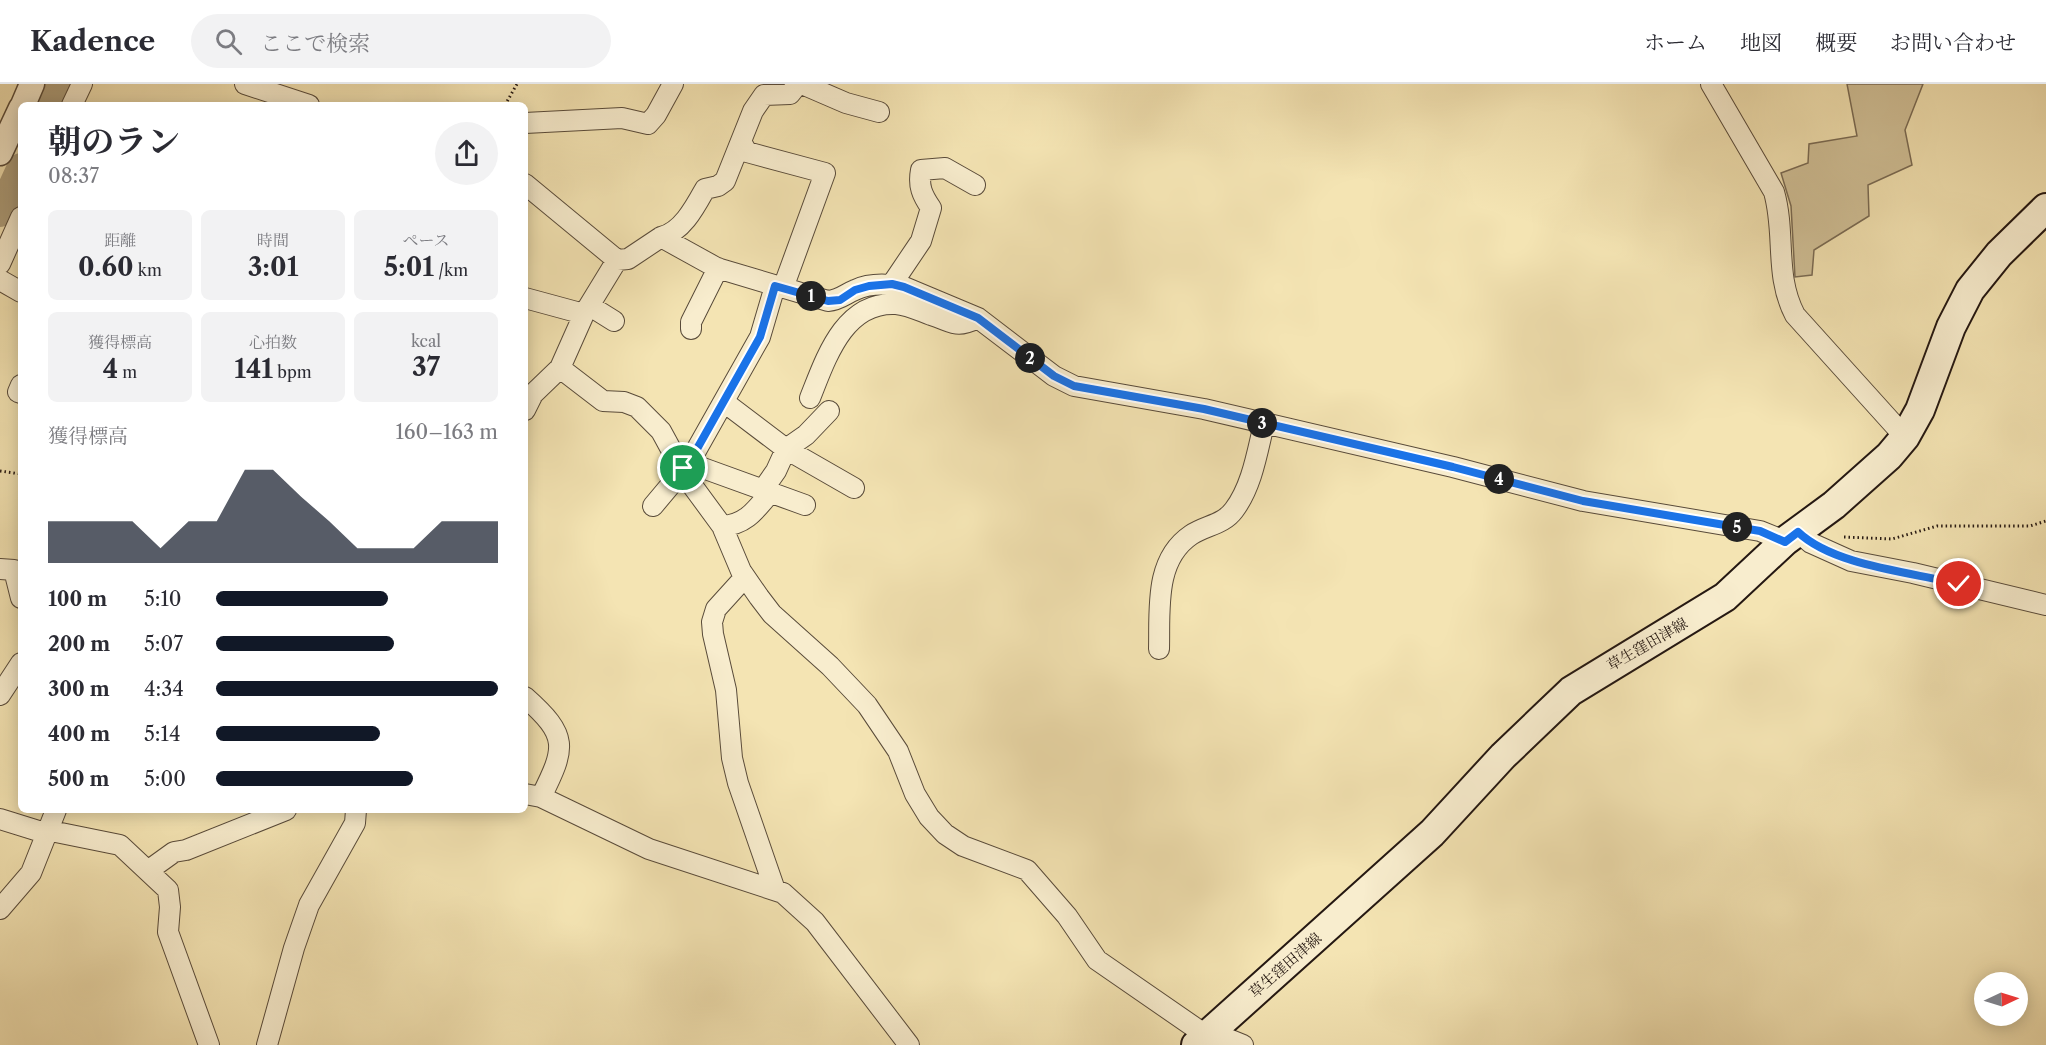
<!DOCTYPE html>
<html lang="ja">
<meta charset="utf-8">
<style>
body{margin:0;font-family:"Libre Caslon Text","Noto Serif JP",serif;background:#f2f2f3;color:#2b2b33;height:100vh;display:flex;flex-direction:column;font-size:22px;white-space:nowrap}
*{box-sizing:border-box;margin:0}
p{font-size:20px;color:#7c7c81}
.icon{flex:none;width:33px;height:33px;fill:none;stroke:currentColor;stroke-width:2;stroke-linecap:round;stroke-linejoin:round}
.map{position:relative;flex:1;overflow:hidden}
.side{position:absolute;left:18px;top:18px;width:510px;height:711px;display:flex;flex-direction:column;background:#fff;border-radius:9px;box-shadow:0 3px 15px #0003}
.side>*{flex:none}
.needle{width:39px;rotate:86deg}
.controls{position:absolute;left:1974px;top:888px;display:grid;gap:12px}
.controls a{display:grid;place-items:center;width:54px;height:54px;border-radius:50%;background:#fff;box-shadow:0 3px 15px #0003;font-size:30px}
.pin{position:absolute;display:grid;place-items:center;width:51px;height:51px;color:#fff;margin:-26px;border:3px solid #fff;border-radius:50%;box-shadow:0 2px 6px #0007}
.km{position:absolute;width:30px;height:30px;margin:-15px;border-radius:50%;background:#222;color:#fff;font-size:16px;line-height:30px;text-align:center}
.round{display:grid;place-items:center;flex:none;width:63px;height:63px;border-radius:32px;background:#f2f2f3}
.overview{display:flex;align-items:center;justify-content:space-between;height:102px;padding:0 30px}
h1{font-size:33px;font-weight:700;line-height:45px}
.figures{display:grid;grid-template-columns:repeat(3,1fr);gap:9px;height:102px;padding:6px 30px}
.figures div{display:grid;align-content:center;border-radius:9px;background:#f2f2f3;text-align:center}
.figures b{font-size:26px;font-weight:700}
.figures small{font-size:16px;font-weight:400}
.figures p{font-size:16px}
.chart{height:168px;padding:12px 30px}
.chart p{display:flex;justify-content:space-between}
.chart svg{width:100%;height:108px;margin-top:6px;fill:#111827;opacity:.7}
ul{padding:0 30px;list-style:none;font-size:20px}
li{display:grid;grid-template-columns:96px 72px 1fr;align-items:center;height:45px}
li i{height:15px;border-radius:8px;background:#111827}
header{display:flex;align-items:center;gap:36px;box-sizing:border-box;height:84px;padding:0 30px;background:#fff;border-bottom:2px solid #e1e1e2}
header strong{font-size:28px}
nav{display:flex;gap:33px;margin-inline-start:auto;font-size:21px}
.search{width:420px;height:54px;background:#f2f2f3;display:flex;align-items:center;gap:15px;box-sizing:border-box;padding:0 21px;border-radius:33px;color:#7c7c81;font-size:22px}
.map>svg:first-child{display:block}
</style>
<header>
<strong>Kadence</strong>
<div class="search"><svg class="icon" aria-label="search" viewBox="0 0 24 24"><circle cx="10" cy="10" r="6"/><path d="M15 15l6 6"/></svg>ここで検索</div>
<nav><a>ホーム</a><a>地図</a><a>概要</a><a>お問い合わせ</a></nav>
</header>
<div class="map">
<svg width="2046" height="961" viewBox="0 0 2046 961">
<rect width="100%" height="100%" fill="#f4e4b3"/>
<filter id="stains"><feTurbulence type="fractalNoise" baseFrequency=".00333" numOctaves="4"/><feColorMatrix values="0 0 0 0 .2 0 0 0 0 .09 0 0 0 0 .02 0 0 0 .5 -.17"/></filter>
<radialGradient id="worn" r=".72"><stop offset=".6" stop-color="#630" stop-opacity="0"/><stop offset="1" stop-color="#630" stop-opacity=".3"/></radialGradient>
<path fill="#d1c198" stroke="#7b6c55" stroke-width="1.5" d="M 1847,0 L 1923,0 L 1905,46 L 1912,81 L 1868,101 L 1869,132 L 1814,166 L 1812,191 L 1795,193 L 1791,122 L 1781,89 L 1808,79 L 1809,60 L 1857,52 Z"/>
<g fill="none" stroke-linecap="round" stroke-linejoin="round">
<path stroke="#ae9f7c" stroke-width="28" d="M 49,21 L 59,0
M 0,129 L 21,83"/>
<g stroke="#594b3a" stroke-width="22">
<path id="minor" d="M 245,0 L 309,21
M 802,0 L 846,19 L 879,28
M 1711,0 L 1774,108 C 1786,150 1774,191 1795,231 L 1905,353
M 72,21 L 82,0
M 525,39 L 622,34 L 648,40 L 656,31 L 673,0
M 741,58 L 747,68 L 825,89 L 783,204
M 525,100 L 617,176 L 628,175 L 661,153 L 717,184 L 828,217 C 840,216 845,210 855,206 C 870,199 889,200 904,203 L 978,234 L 1054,292 L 1074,302 L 1204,325 L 1453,383 L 1583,417 L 1760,447 L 1785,457
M 661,153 C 682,148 695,123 705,105 L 718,102 L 725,97 L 753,27 L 764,11 L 790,10 L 798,0
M 0,180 L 21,133
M 0,196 L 21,208
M 892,200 L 921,157 L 931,124 C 922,111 918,102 921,86 L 945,84 L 975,101
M 525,214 L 584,230
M 590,222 L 614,237
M 691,245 L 691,238 L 718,184
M 560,284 L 603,317 L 624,318 L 637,323 L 661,347 L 686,393 L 722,442 L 741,487 L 759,513 L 772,530 L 830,582 L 867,621 L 898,667 L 915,710 L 929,733 L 945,750 L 963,762 L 1027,786 L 1067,832 L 1097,876 L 1207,952
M 21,301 L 18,308 L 21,309
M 810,314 C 826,274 844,217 896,220 C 908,221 920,227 931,231 C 954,238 955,245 978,234
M 724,318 L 786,365 L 854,404
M 525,326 L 533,310 L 560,284 L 584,230 L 617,176
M 689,379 L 805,421
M 762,407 L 776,387 L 786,365 L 806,351 L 829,327
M 653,422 L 689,379 L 760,253 L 775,202
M 722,442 C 745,441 755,427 769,410
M 1798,448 L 1811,459 L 1851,477 L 1913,489 L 2046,521
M 0,485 L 14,486 L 21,514
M 745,493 L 716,525 L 712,538 L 713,550 L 726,606 L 732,674 L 738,699 L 775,806
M 1159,565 C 1160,526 1154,476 1191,451 C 1206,441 1223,441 1234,426 C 1252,402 1257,369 1264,340
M 0,611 L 21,579
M 525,613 C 569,652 566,663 541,713
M 525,710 L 541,713 L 649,765 L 783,809 L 815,838 L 909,961
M 0,735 L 45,749
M 46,746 L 120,761 L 168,806 L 170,823 L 168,848 L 209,961
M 149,786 L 174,768 L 186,766 L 286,726
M 0,825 L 31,789 L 56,726
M 1211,948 L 1243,961
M 267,961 L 294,864 L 309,821 L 355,739 L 356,726"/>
</g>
<g stroke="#594b3a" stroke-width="27">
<path id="tertiary" d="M 23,21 L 32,0
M 0,69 L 21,24"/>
</g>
<g stroke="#251812" stroke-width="32">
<path id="secondary" d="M 1196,961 L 1432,749 L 1503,672 L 1571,607 L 1725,513 L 1785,457 L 1834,421 L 1889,372 L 1905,353 L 1920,326 L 1951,243 L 1970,206 L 1999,170 L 2046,124"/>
</g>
<path stroke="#251812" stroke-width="3" stroke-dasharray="1.5 3" stroke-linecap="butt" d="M 505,21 L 517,0
M 0,387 L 21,390
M 1844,453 L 1892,455 L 1937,442 L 2030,442 L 2046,437"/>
<use href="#minor" stroke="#f8edce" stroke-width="20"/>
<use href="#tertiary" stroke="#f8edce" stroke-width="24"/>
<use href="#secondary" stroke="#f8edce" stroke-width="28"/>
</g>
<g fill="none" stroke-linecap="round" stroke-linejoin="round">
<g stroke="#fff" stroke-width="12">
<path id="route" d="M 683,384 L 689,379 L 760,253 L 775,202 L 828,217 L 840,216 L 855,206 L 869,202 L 892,200 L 904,203 L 978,234 L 1054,292 L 1074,302 L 1204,325 L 1453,383 L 1583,417 L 1760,447 L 1785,458 L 1798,448 C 1834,482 1911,488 1959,500"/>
</g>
<use href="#route" stroke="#1a73e8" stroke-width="8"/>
</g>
<g text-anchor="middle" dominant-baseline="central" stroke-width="6" stroke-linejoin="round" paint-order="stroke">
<g font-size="15" fill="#251812" stroke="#f8edce">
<text transform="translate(1647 560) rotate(-30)">草生窪田津線</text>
<text transform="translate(1285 881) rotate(-41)">草生窪田津線</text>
</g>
</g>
<rect width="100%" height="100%" filter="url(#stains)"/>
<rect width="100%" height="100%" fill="url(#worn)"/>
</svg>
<div class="controls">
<a><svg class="needle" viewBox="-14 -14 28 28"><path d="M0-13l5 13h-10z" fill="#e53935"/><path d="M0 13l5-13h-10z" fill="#7c7c81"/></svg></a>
</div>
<div class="pin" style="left:683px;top:384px;background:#1e9e55"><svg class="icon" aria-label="arrive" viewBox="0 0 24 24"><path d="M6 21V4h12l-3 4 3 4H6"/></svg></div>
<div class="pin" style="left:1959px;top:500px;background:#d93025"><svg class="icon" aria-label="check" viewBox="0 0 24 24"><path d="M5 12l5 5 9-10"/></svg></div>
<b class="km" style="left:811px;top:212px">1</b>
<b class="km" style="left:1030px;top:274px">2</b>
<b class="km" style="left:1262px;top:339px">3</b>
<b class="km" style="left:1499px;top:395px">4</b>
<b class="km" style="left:1737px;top:443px">5</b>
<section class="side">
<div class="overview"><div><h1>朝のラン</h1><p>08:37</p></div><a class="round"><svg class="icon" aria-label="share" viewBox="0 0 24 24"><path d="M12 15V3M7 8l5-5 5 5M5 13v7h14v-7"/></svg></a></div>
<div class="figures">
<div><p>距離</p><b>0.60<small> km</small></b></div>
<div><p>時間</p><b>3:01</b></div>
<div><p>ペース</p><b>5:01<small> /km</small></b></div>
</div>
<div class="figures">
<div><p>獲得標高</p><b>4<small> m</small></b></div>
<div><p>心拍数</p><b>141<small> bpm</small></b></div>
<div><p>kcal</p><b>37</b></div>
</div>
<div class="chart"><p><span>獲得標高</span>160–163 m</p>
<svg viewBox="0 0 160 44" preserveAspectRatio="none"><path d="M0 44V27L10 27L20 27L30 27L40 38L50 27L60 27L70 6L80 6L90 17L100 27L110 38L120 38L130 38L140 27L150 27L160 27V44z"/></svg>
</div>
<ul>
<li><b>100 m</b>5:10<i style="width:61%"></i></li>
<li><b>200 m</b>5:07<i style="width:63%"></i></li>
<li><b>300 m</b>4:34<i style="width:100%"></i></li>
<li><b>400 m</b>5:14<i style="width:58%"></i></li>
<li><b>500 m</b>5:00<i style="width:70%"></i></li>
</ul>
</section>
</div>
